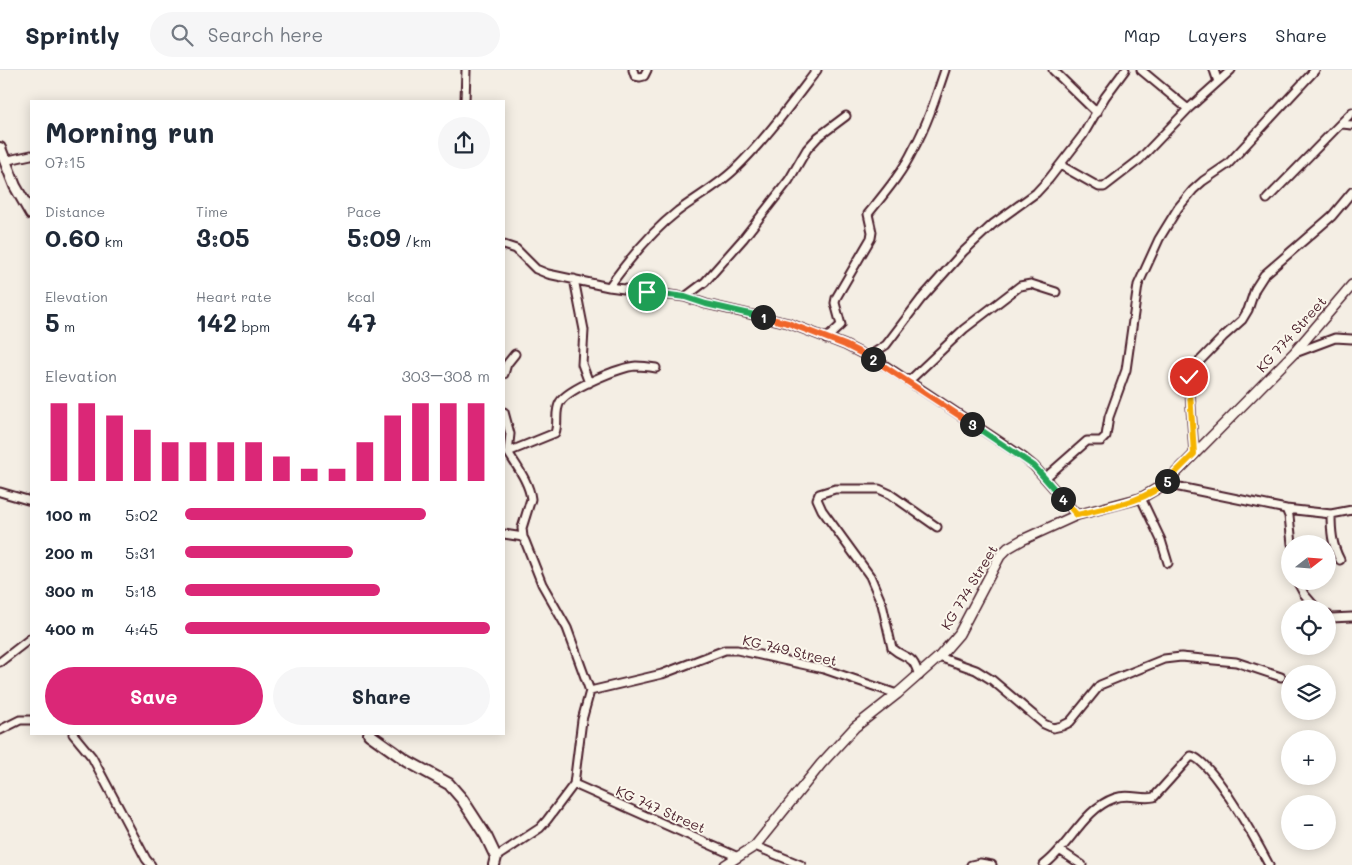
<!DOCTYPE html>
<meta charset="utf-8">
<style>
body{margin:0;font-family:Mali,sans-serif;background:#f6f6f7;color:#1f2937;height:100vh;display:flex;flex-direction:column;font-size:19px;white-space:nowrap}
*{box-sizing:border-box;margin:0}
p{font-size:16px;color:#747a83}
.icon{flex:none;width:28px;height:28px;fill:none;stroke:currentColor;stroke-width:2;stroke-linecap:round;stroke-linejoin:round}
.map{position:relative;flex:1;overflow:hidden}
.sheet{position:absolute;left:30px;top:30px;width:475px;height:635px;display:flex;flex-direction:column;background:#fff;border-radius:0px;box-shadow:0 2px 12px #0003}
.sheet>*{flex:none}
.needle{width:32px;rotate:73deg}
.controls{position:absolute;left:1281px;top:465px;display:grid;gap:10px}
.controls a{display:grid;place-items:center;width:55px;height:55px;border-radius:50%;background:#fff;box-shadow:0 2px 12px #0003;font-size:25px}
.pin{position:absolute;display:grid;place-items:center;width:42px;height:42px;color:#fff;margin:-21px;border:2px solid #fff;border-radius:50%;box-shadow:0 1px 5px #0007}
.km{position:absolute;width:25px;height:25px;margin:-12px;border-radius:50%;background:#222;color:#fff;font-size:14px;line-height:25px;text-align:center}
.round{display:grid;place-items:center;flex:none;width:52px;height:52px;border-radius:26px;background:#f6f6f7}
.summary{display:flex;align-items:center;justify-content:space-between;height:85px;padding:0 15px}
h1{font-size:28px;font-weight:700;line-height:38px}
.stats{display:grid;grid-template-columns:repeat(3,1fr);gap:8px;height:85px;padding:5px 15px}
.stats div{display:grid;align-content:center}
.stats b{font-size:25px;font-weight:700}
.stats small{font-size:14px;font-weight:400}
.stats p{font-size:14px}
.chart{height:140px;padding:10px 15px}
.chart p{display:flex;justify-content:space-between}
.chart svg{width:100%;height:90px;margin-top:5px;stroke:#db2777;stroke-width:6}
.action{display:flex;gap:10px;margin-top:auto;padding:10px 15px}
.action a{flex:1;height:58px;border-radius:30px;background:#db2777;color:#fff;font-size:20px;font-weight:700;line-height:58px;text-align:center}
.action a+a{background:#f6f6f7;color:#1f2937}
ul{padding:0 15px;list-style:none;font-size:16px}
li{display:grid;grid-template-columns:80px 60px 1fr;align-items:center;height:38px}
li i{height:12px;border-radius:6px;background:#db2777}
header{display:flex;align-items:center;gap:30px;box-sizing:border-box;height:70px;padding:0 25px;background:#fff;border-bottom:1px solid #e0e1e3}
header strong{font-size:24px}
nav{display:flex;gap:28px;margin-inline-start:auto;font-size:18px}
.search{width:350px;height:45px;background:#f6f6f7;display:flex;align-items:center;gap:12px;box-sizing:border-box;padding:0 18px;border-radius:28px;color:#747a83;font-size:19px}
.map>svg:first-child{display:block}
</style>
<header>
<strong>Sprintly</strong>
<div class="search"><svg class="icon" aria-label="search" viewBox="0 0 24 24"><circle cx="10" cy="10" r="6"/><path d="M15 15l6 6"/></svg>Search here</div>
<nav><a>Map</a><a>Layers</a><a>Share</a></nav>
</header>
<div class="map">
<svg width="1352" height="795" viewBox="0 0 1352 795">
<rect width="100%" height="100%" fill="#f4eee4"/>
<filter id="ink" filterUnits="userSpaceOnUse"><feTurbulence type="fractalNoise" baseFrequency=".02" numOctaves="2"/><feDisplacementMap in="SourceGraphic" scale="10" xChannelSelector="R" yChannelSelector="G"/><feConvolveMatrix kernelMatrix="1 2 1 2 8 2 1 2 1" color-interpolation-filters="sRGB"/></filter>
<g filter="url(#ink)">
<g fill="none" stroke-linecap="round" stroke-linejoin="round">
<g stroke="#4a1f2b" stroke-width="11">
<path id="minor" d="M 633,0 L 635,6 L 640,7 L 644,6 L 647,0
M 1053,0 L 1097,43
M 1141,0 L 1188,39 L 1218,12 L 1214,0
M 1218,12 L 1231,0
M 465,31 L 466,0
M 1342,54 L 1352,55
M 4,91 L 31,85
M 1060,95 L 1099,117 L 1104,117 L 1139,90 L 1188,39
M 1267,129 L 1352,42
M 504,175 L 516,179 L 536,199 L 548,204 L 609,217 L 685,227 L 706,234 L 788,253 L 845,275 L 886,296 L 1023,387 L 1034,396 L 1077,445
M 574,209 L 584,260 L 582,294 L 589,313
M 609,217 C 629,189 651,162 678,141 C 697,127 717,116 734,100 C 765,70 791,34 817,0
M 685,227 L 705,212 L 743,169 L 789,110 L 807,79 L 818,67 L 846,46
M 826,269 L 841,255 L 835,233 L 836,228 L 871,168 L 872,162 L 868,144 C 884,124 902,103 913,80 C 927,55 936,27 945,0
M 1295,283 L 1335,268 L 1352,269
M 869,286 L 886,275 L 921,229 L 963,182 L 993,154 L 1036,123 L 1049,109 L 1083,65 L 1105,27 L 1125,0
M 504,304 L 507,294 L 515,284
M 909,311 L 964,259 L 1020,216 L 1031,214 L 1056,222
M 504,342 L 510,364 L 508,382
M 1194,384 L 1189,307 L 1191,300 L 1223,267 L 1242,250 L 1248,240 L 1255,219 L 1264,205 L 1332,146 L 1352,122
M 1045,408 L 1087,371 L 1101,371 L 1106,366 L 1109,347 L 1126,300 L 1138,215 L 1159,169 L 1178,138 L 1193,120 L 1203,111 L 1228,94 L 1315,0
M 1165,414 L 1286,439 L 1289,446 L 1292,474
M 0,422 L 31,431
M 1141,428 L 1161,470 L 1168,493
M 1286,439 L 1331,444 L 1352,440
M 1331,444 C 1331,461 1332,475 1340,490
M 523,467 L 522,458 L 531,429 C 529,412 517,397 508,382 L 555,363 C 559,353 554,342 560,332 C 568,319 620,297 636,296 C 643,296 650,297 656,298
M 1297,511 L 1304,524 L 1317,539
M 1328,545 L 1331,548 L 1352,547
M 939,587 L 976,600 L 992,610 L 1044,654 L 1053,658 L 1062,656 L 1070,652 L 1100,615 L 1164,589 L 1181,587 L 1236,592 L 1281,607
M 0,592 L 31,568
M 919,606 C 912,582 907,591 892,578 L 882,534 L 870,506 L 822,440 L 817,429 L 819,424 L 835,419 L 879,419 L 890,424 L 937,457
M 590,621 L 662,604 L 725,580 L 737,580 L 824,599 L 897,624
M 0,660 L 20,650 L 31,650
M 73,664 L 92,687 L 146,789 L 151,795
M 574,714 L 738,787
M 755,776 L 801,795
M 1061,781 L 1082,795
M 496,787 L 540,758 L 547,750 L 574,714 L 582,650 L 590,621 L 567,558 L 542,514 L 525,471 L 523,467 L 504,464
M 971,795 L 980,793 L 992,795
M 1044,795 C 1070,776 1083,739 1115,728 C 1129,723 1141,730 1154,727 L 1191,686 C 1212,690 1258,774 1269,795"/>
</g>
<g stroke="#4a1f2b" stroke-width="12">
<path id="tertiary" d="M 725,795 L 755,776 L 821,694 L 855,657 L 897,624 L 939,587 L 959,564 L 1000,486 L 1008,478 L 1022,470 L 1077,445 L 1141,428 L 1165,414 L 1294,283 L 1352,215"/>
</g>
<g stroke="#4a1f2b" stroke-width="14">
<path id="secondary" d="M 0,78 L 15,116 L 31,144
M 369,664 L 407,691 L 449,714 L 462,729 L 486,766 L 496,787 L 494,795"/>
</g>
<use href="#minor" stroke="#fbf7ec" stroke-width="7"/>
<use href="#tertiary" stroke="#fbf7ec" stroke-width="9"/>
<use href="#secondary" stroke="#fbf7ec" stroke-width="10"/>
</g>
</g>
<g fill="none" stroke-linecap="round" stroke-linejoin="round" filter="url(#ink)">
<g stroke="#fff" stroke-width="10">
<path id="split-1" d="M 647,222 L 685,227 L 706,234 L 763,247"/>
</g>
<g stroke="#fff" stroke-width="10">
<path id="split-2" d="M 763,247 L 788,253 L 845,275 L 873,289"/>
</g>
<g stroke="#fff" stroke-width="10">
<path id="split-3" d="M 873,289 L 972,354"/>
</g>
<g stroke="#fff" stroke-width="10">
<path id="split-4" d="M 972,354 L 1034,396 L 1063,429"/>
</g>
<g stroke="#fff" stroke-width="10">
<path id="split-5" d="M 1063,429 L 1077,445 C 1107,437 1144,433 1167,411"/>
</g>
<g stroke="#fff" stroke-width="10">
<path id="split-6" d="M 1167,411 L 1194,384 L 1189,307"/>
</g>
<use href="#split-1" stroke="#22a559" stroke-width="6"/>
<use href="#split-2" stroke="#f0652b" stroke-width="6"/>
<use href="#split-3" stroke="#f0652b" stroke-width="6"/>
<use href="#split-4" stroke="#22a559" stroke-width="6"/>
<use href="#split-5" stroke="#f5b400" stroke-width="6"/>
<use href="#split-6" stroke="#f5b400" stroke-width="6"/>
</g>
<g text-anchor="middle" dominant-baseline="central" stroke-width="4" stroke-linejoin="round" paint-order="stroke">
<g font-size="14" fill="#4a1f2b" stroke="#fbf7ec">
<text transform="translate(1291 264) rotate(-48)">KG 774 Street</text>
<text transform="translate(969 517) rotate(-59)">KG 774 Street</text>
<text transform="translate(790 580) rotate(13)">KG 749 Street</text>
<text transform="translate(661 739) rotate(24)">KG 747 Street</text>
</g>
</g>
</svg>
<div class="controls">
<a><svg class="needle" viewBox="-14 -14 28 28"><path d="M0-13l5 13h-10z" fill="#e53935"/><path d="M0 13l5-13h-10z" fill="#747a83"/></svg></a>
<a><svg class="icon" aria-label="locate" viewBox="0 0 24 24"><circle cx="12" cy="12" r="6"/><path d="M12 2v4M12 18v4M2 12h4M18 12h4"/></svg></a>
<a><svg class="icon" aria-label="layers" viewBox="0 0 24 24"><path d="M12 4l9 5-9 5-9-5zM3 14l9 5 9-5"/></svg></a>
<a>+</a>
<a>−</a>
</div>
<div class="pin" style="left:647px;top:222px;background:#1e9e55"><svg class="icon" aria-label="arrive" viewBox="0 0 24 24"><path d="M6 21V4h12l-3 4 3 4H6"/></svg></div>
<div class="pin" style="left:1189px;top:307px;background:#d93025"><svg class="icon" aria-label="check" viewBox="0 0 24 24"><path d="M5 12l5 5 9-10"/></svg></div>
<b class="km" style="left:763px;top:247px">1</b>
<b class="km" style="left:873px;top:289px">2</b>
<b class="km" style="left:972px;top:354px">3</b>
<b class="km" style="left:1063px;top:429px">4</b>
<b class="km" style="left:1167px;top:411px">5</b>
<section class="sheet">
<div class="summary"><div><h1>Morning run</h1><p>07:15</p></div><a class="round"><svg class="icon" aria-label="share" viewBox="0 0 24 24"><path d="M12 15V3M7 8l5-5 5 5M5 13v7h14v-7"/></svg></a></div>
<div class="stats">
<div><p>Distance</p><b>0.60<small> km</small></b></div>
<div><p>Time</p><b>3:05</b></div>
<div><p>Pace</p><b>5:09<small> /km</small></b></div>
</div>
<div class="stats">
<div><p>Elevation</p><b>5<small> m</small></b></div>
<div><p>Heart rate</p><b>142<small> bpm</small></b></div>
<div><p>kcal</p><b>47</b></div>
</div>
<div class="chart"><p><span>Elevation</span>303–308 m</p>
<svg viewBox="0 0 160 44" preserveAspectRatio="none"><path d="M5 44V6M15 44V6M25 44V12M35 44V19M45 44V25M55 44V25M65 44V25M75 44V25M85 44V32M95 44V38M105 44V38M115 44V25M125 44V12M135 44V6M145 44V6M155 44V6"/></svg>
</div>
<ul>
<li><b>100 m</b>5:02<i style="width:79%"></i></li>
<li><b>200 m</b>5:31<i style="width:55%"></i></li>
<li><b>300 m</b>5:18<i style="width:64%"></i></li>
<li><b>400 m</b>4:45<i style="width:100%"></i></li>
</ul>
<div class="action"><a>Save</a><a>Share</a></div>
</section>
</div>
